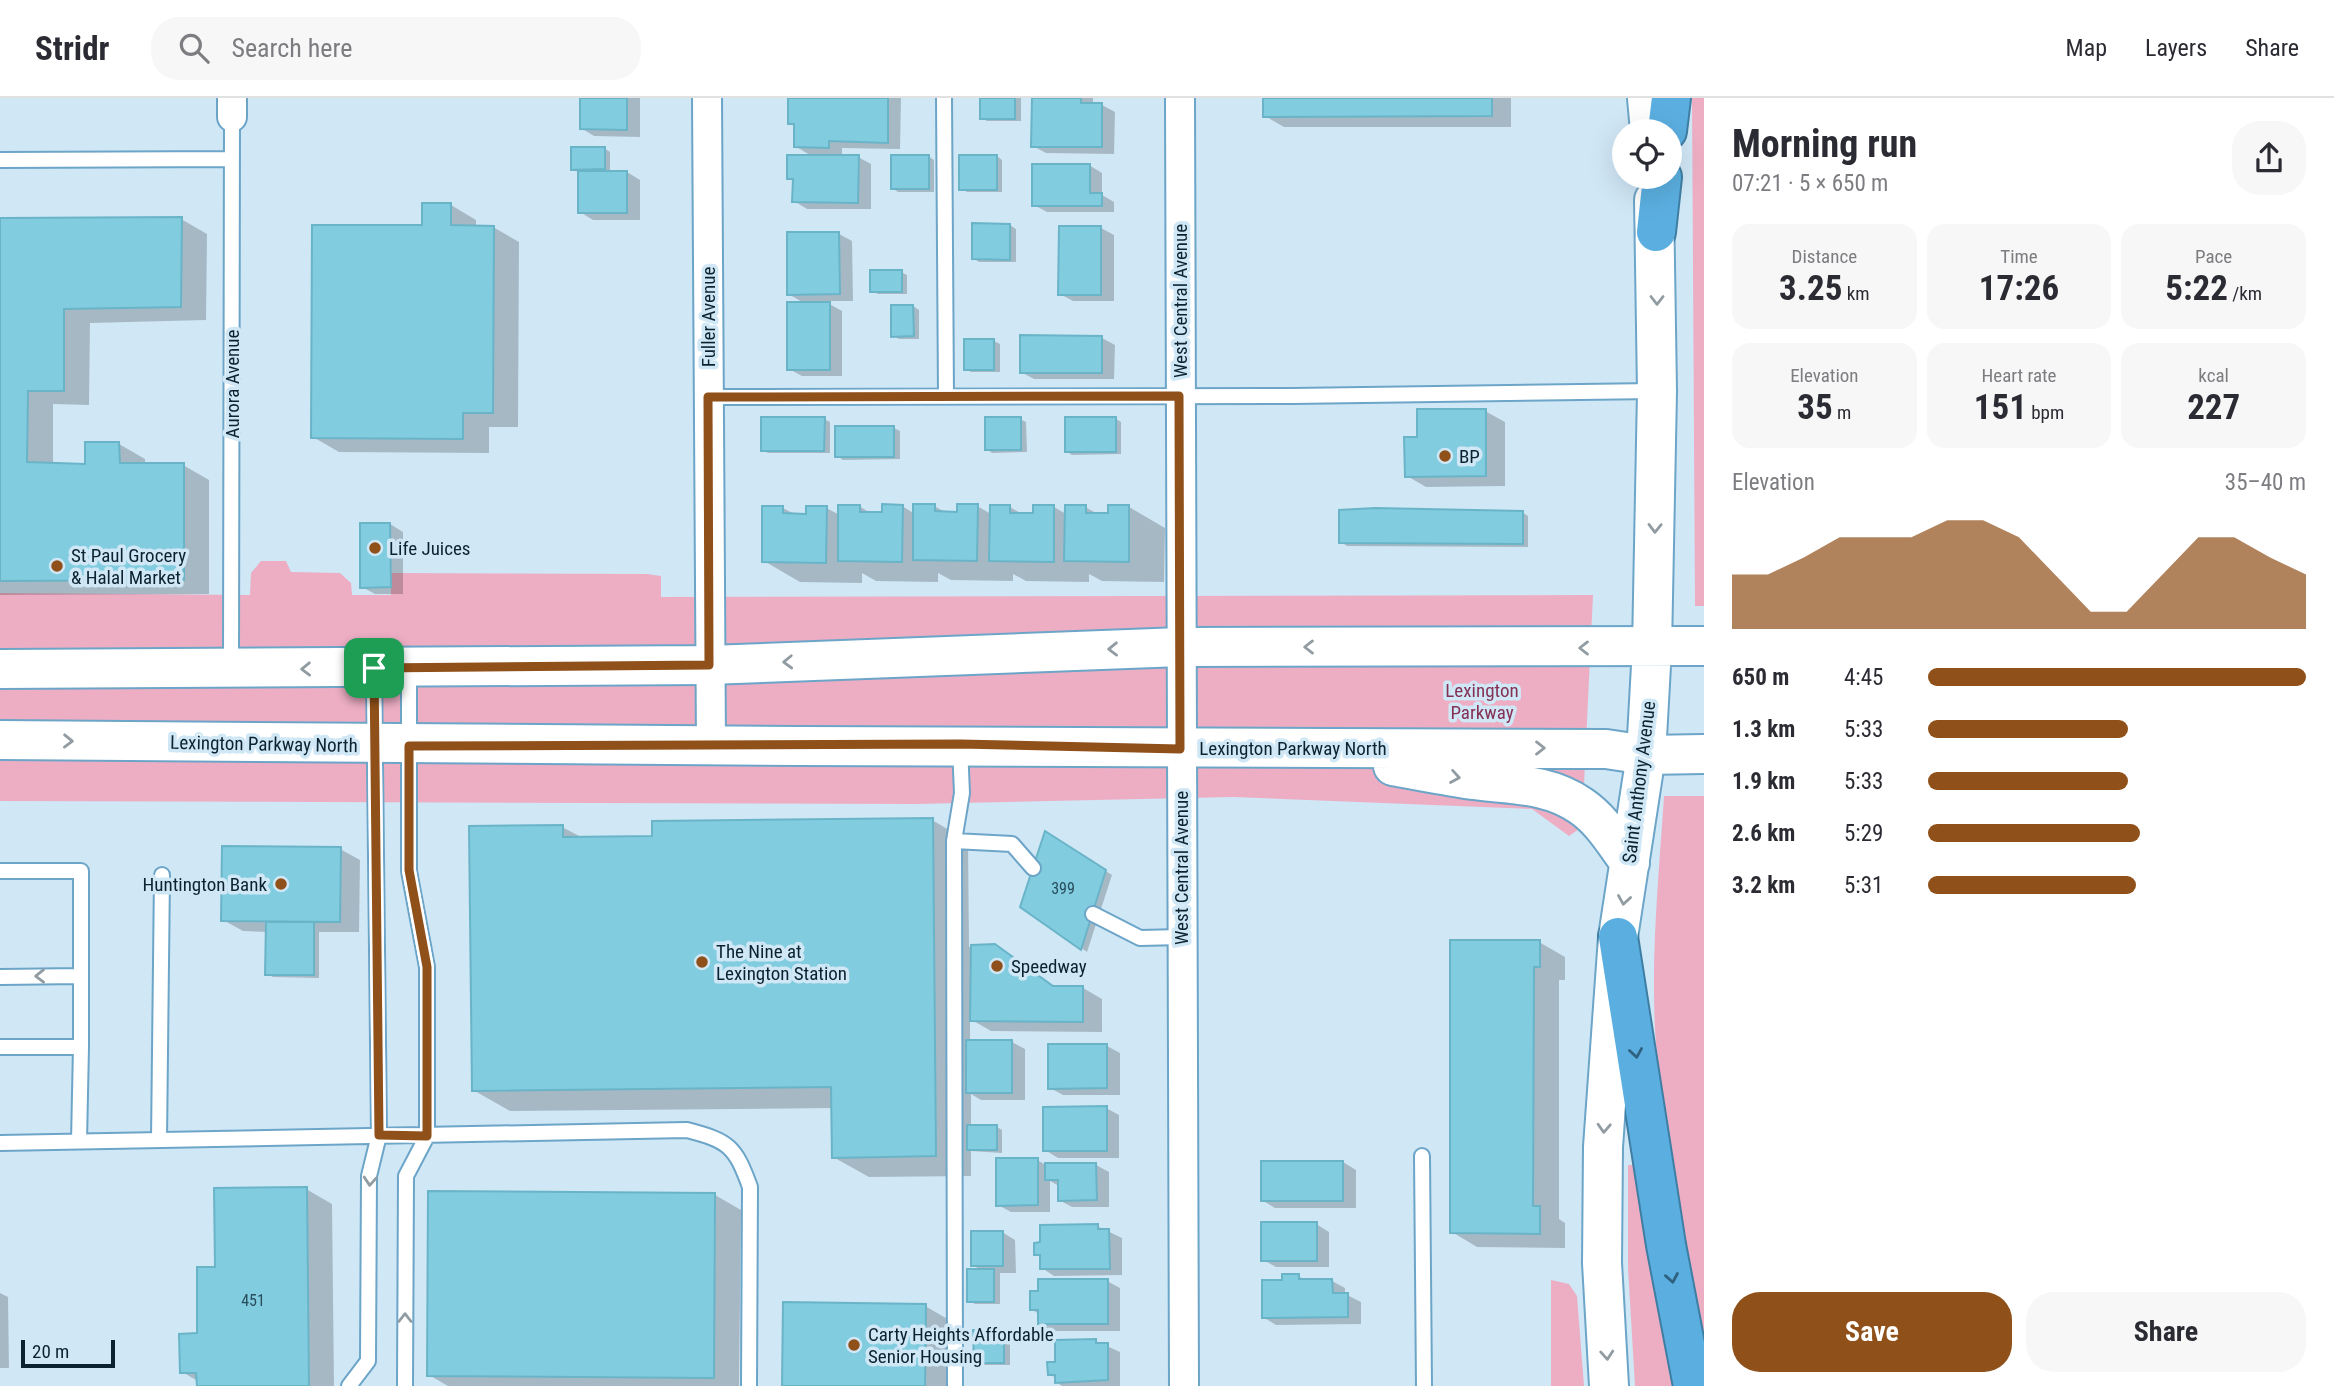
<!DOCTYPE html>
<meta charset="utf-8">
<style>
body{margin:0;font-family:"Roboto Condensed",sans-serif;background:#f7f7f7;color:#2b2b33;height:100vh;display:flex;flex-direction:column;font-size:26px;white-space:nowrap}
*{box-sizing:border-box;margin:0}
p{font-size:23px;color:#7c7c81}
.icon{flex:none;width:38px;height:38px;fill:none;stroke:currentColor;stroke-width:2;stroke-linecap:round;stroke-linejoin:round}
.map{position:relative;flex:1;overflow:hidden}
.drawer{display:flex;flex-direction:column;background:#fff;width:630px}
.drawer>*{flex:none}
.tools{position:absolute;left:1612px;top:21px;display:grid;gap:14px}
.tools a{display:grid;place-items:center;width:70px;height:70px;border-radius:50%;background:#fff;box-shadow:0 7px 28px #0002;font-size:35px}
.scale{position:absolute;left:21px;bottom:18px;width:94px;box-sizing:border-box;padding-left:7px;border:4px solid #0b2331;border-top:0;font-size:19px;line-height:24px;white-space:nowrap;color:#0b2331;-webkit-text-stroke:5px #d0e7f6;paint-order:stroke}
.pin{position:absolute;display:grid;place-items:center;width:60px;height:60px;color:#fff;margin:-30px;border-radius:14px;box-shadow:0 4px 10px #0006}
.round{display:grid;place-items:center;flex:none;width:74px;height:74px;border-radius:28px;background:#f7f7f7}
.summary{display:flex;align-items:center;justify-content:space-between;height:119px;padding:0 28px}
h1{font-size:38px;font-weight:700;line-height:52px}
.stats{display:grid;grid-template-columns:repeat(3,1fr);gap:10px;height:119px;padding:7px 28px}
.stats div{display:grid;align-content:center;border-radius:18px;background:#f7f7f7;text-align:center}
.stats b{font-size:35px;font-weight:700}
.stats small{font-size:19px;font-weight:400}
.stats p{font-size:19px}
.chart{height:196px;padding:14px 28px}
.chart p{display:flex;justify-content:space-between}
.chart svg{width:100%;height:126px;margin-top:7px;fill:#905019;opacity:.7}
.primary-button{display:flex;gap:14px;margin-top:auto;padding:14px 28px}
.primary-button a{flex:1;height:80px;border-radius:28px;background:#905019;color:#fff;font-size:28px;font-weight:700;line-height:80px;text-align:center}
.primary-button a+a{background:#f7f7f7;color:#2b2b33}
ul{padding:0 28px;list-style:none;font-size:23px}
li{display:grid;grid-template-columns:112px 84px 1fr;align-items:center;height:52px}
li i{height:18px;border-radius:9px;background:#905019}
header{display:flex;align-items:center;gap:42px;box-sizing:border-box;height:98px;padding:0 35px;background:#fff;border-bottom:2px solid #e1e1e2}
header strong{font-size:33px}
nav{display:flex;gap:38px;margin-inline-start:auto;font-size:24px}
.search{width:490px;height:63px;background:#f7f7f7;display:flex;align-items:center;gap:18px;box-sizing:border-box;padding:0 24px;border-radius:28px;color:#7c7c81;font-size:26px}
main{display:flex;flex:1;min-height:0}
.map>svg:first-child{display:block}
</style>
<header>
<strong>Stridr</strong>
<div class="search"><svg class="icon" aria-label="search" viewBox="0 0 24 24"><circle cx="10" cy="10" r="6"/><path d="M15 15l6 6"/></svg>Search here</div>
<nav><a>Map</a><a>Layers</a><a>Share</a></nav>
</header>
<main>
<div class="map">
<svg width="1704" height="1288" viewBox="0 0 1704 1288">
<rect width="100%" height="100%" fill="#d0e7f6"/>
<path fill="#edaec4" d="M 1692,0 L 1704,0 L 1704,508 L 1695,508 Z
M 261,463 L 286,463 L 291,474 L 340,475 L 351,485 L 352,497 L 391,497 L 391,475 L 647,476 L 661,478 L 661,499 L 1593,497 L 1582,729 L 1569,738 L 1532,711 L 1233,699 L 915,706 L 0,703 L 0,495 L 250,497 L 251,475 Z
M 1664,698 L 1704,698 L 1704,1266 C 1685,1155 1661,1044 1655,931 C 1651,853 1659,775 1664,698 Z
M 1628,1067 L 1637,1067 L 1679,1288 L 1635,1288 L 1628,1170 Z
M 1551,1182 L 1569,1186 L 1577,1198 L 1584,1288 L 1551,1288 Z"/>
<path fill="#0003" d="M 582,0 L 640,0 L 640,39 L 594,38 L 581,30 Z
M 790,0 L 901,0 L 900,51 L 842,50 L 842,59 L 858,59 L 871,66 L 871,111 L 807,111 L 794,103 L 795,84 L 788,80 L 813,59 L 795,48 L 796,28 L 789,25 Z
M 981,0 L 1021,0 L 1021,23 L 987,23 L 981,20 Z
M 1033,0 L 1093,0 L 1093,7 L 1102,7 L 1115,14 L 1114,56 L 1046,55 L 1033,48 Z
M 1265,0 L 1511,0 L 1511,29 L 1284,29 L 1265,18 Z
M 604,50 L 610,54 L 610,75 L 627,74 L 640,82 L 640,122 L 593,122 L 580,114 L 578,74 L 572,71 Z
M 928,58 L 934,62 L 934,94 L 898,94 L 892,90 Z
M 997,58 L 1002,62 L 1002,94 L 967,94 L 961,90 Z
M 1089,67 L 1102,75 L 1102,97 L 1114,104 L 1114,114 L 1047,114 L 1034,107 Z
M 451,107 L 476,122 L 476,129 L 493,129 L 519,144 L 518,329 L 489,329 L 489,355 L 339,354 L 313,339 L 424,129 Z
M 0,121 L 181,121 L 207,136 L 206,222 L 90,225 L 89,307 L 53,306 L 53,367 L 87,368 L 119,346 L 145,361 L 145,367 L 183,367 L 209,382 L 209,496 L 0,497 Z
M 1010,127 L 1016,131 L 1016,164 L 979,164 L 973,160 Z
M 1101,130 L 1114,137 L 1114,203 L 1073,203 L 1060,196 Z
M 788,136 L 839,136 L 852,143 L 853,203 L 824,203 L 842,213 L 842,278 L 802,278 L 789,271 L 806,206 L 788,196 Z
M 901,174 L 907,177 L 907,196 L 878,196 L 872,193 Z
M 913,208 L 919,212 L 919,241 L 899,241 L 893,238 Z
M 1102,240 L 1115,247 L 1114,281 L 1034,281 L 1021,274 Z
M 994,243 L 1000,246 L 1000,274 L 971,274 L 965,271 Z
M 1485,313 L 1505,324 L 1505,388 L 1426,389 L 1407,378 L 1418,341 Z
M 1115,320 L 1121,324 L 1121,356 L 1072,357 L 1066,353 Z
M 824,321 L 830,324 L 830,355 L 768,355 L 763,352 Z
M 1020,321 L 1026,324 L 1027,354 L 992,355 L 987,351 Z
M 837,330 L 894,330 L 900,333 L 900,361 L 843,362 L 837,358 Z
M 859,408 L 872,416 L 884,416 L 902,408 L 915,416 L 934,408 L 947,415 L 958,416 L 977,408 L 991,416 L 1010,409 L 1022,416 L 1035,416 L 1054,409 L 1066,416 L 1085,409 L 1098,416 L 1110,416 L 1129,409 L 1165,430 L 1164,484 L 1102,483 L 1089,476 L 1089,484 L 1026,483 L 1013,476 L 1013,483 L 951,482 L 938,475 L 938,484 L 876,483 L 862,475 L 862,485 L 800,484 L 764,463 L 764,410 L 783,410 L 796,417 L 807,417 L 826,410 L 840,417 Z
M 1522,414 L 1528,418 L 1528,449 L 1347,448 L 1341,444 Z
M 390,426 L 403,434 L 403,496 L 375,496 L 362,489 Z
M 932,722 L 968,743 L 969,849 L 994,848 L 1056,890 L 1083,890 L 1102,901 L 1102,934 L 991,933 L 970,921 L 970,944 L 1012,944 L 1025,951 L 1025,1002 L 981,1002 L 971,996 L 971,1029 L 997,1029 L 1002,1032 L 1002,1055 L 971,1053 L 971,1078 L 869,1079 L 833,1059 L 833,1010 L 510,1013 L 473,992 L 562,729 L 583,740 L 654,739 Z
M 1046,736 L 1112,777 L 1087,854 L 1022,808 Z
M 340,751 L 360,762 L 359,834 L 319,834 L 319,880 L 273,879 L 267,876 L 267,834 L 243,833 L 223,822 Z
M 1539,844 L 1565,859 L 1565,882 L 1559,882 L 1559,1121 L 1565,1125 L 1565,1150 L 1477,1149 L 1452,1134 Z
M 1107,948 L 1120,955 L 1120,997 L 1063,997 L 1050,990 Z
M 1106,1010 L 1119,1017 L 1119,1060 L 1058,1060 L 1045,1052 Z
M 1037,1062 L 1046,1067 L 1096,1067 L 1109,1074 L 1109,1109 L 1072,1109 L 1059,1102 L 1059,1088 L 1050,1083 L 1050,1114 L 1011,1114 L 998,1107 Z
M 1343,1064 L 1356,1072 L 1356,1110 L 1275,1110 L 1262,1102 Z
M 306,1091 L 332,1106 L 334,1288 L 198,1288 L 198,1283 L 182,1274 L 199,1237 L 217,1171 Z
M 715,1097 L 741,1112 L 739,1288 L 448,1288 L 429,1277 Z
M 1316,1126 L 1329,1134 L 1329,1169 L 1276,1169 L 1263,1162 Z
M 1097,1128 L 1122,1140 L 1122,1177 L 1054,1178 L 1042,1170 L 1042,1159 L 1036,1156 Z
M 1002,1134 L 1015,1142 L 1016,1175 L 1000,1175 L 1000,1206 L 975,1206 L 969,1203 L 982,1173 L 973,1167 Z
M 1298,1178 L 1307,1183 L 1332,1183 L 1345,1190 L 1345,1196 L 1361,1204 L 1361,1226 L 1276,1227 L 1263,1219 L 1284,1183 Z
M 1107,1183 L 1120,1190 L 1120,1233 L 1052,1233 L 1039,1225 L 1039,1216 L 1031,1211 Z
M 0,1195 L 8,1199 L 9,1270 L 0,1270 Z
M 925,1208 L 951,1223 L 950,1288 L 784,1288 Z
M 1004,1234 L 1010,1237 L 1010,1267 L 981,1267 L 975,1264 Z
M 1096,1243 L 1120,1254 L 1120,1288 L 1062,1288 L 1056,1284 L 1056,1280 L 1049,1276 L 1057,1265 Z"/>
<path fill="#81ccdf" stroke="#6ab4c8" stroke-width="2" d="M 580,0 L 627,0 L 627,32 L 580,31 Z
M 788,0 L 888,0 L 888,45 L 829,43 L 829,50 L 794,49 L 794,26 L 788,26 Z
M 980,0 L 1015,0 L 1015,21 L 980,21 Z
M 1032,0 L 1081,0 L 1081,5 L 1102,5 L 1102,49 L 1031,49 Z
M 1263,0 L 1492,0 L 1492,18 L 1263,19 Z
M 571,49 L 605,49 L 605,71 L 571,72 Z
M 787,57 L 859,57 L 858,105 L 792,104 L 793,81 L 787,81 Z
M 891,57 L 929,57 L 929,91 L 891,91 Z
M 959,57 L 997,57 L 997,92 L 959,92 Z
M 1032,66 L 1090,66 L 1090,95 L 1102,95 L 1102,108 L 1032,108 Z
M 578,73 L 627,73 L 627,115 L 578,115 Z
M 422,105 L 451,105 L 451,127 L 494,128 L 493,315 L 463,315 L 463,341 L 311,340 L 312,127 L 422,127 Z
M 182,119 L 181,209 L 64,211 L 64,293 L 28,293 L 27,364 L 85,366 L 85,344 L 119,344 L 120,365 L 184,365 L 184,482 L 0,483 L 0,120 Z
M 972,125 L 1010,126 L 1010,162 L 972,161 Z
M 1059,128 L 1101,128 L 1101,197 L 1058,197 Z
M 787,134 L 839,134 L 840,196 L 787,197 Z
M 870,172 L 902,172 L 902,194 L 870,194 Z
M 787,204 L 830,204 L 830,272 L 787,272 Z
M 891,207 L 913,207 L 914,238 L 891,239 Z
M 1020,237 L 1102,238 L 1102,275 L 1020,275 Z
M 964,241 L 994,241 L 994,272 L 964,272 Z
M 1417,311 L 1486,311 L 1486,378 L 1405,379 L 1404,339 L 1417,339 Z
M 761,319 L 825,319 L 824,353 L 761,353 Z
M 985,319 L 1021,319 L 1021,352 L 985,352 Z
M 1065,319 L 1116,319 L 1116,354 L 1065,354 Z
M 835,328 L 894,328 L 894,359 L 835,359 Z
M 882,406 L 903,407 L 902,464 L 838,463 L 838,407 L 860,407 L 860,414 L 882,414 Z
M 913,406 L 935,406 L 935,413 L 957,414 L 957,406 L 978,406 L 977,463 L 913,462 Z
M 990,407 L 1010,407 L 1010,415 L 1033,415 L 1033,407 L 1054,407 L 1054,464 L 989,463 Z
M 1065,407 L 1086,407 L 1086,415 L 1108,415 L 1108,407 L 1129,407 L 1129,464 L 1064,463 Z
M 762,408 L 783,408 L 783,415 L 806,416 L 806,408 L 827,408 L 826,465 L 762,464 Z
M 1375,410 L 1523,413 L 1523,446 L 1339,445 L 1339,412 Z
M 360,425 L 390,425 L 391,489 L 360,490 Z
M 933,720 L 936,1058 L 832,1060 L 831,989 L 472,993 L 469,728 L 563,727 L 563,739 L 652,738 L 652,723 Z
M 1045,733 L 1106,772 L 1081,852 L 1020,809 Z
M 222,748 L 341,749 L 340,824 L 221,823 Z
M 266,824 L 314,824 L 314,877 L 265,877 Z
M 1450,842 L 1540,842 L 1540,869 L 1534,869 L 1533,1108 L 1540,1108 L 1540,1136 L 1450,1135 Z
M 995,846 L 1053,888 L 1083,888 L 1083,924 L 970,923 L 971,847 Z
M 966,942 L 1012,942 L 1012,995 L 966,995 Z
M 1048,946 L 1107,946 L 1107,990 L 1048,991 Z
M 1107,1008 L 1107,1053 L 1043,1053 L 1043,1009 Z
M 967,1027 L 997,1027 L 997,1052 L 967,1052 Z
M 996,1060 L 1038,1060 L 1038,1107 L 996,1108 Z
M 1261,1063 L 1343,1063 L 1343,1103 L 1261,1103 Z
M 1045,1065 L 1096,1065 L 1097,1102 L 1058,1103 L 1058,1082 L 1045,1082 Z
M 307,1089 L 309,1288 L 197,1288 L 196,1275 L 180,1275 L 179,1236 L 197,1235 L 197,1169 L 215,1169 L 214,1090 Z
M 428,1093 L 715,1095 L 714,1280 L 427,1278 Z
M 1261,1124 L 1317,1124 L 1317,1163 L 1261,1163 Z
M 1098,1126 L 1098,1131 L 1109,1131 L 1110,1171 L 1040,1171 L 1040,1157 L 1034,1157 L 1034,1145 L 1040,1144 L 1040,1127 Z
M 971,1133 L 1003,1133 L 1003,1168 L 971,1168 Z
M 967,1171 L 994,1171 L 994,1204 L 967,1204 Z
M 1282,1176 L 1299,1176 L 1299,1181 L 1332,1181 L 1333,1195 L 1348,1195 L 1348,1219 L 1262,1220 L 1262,1182 L 1282,1182 Z
M 1038,1181 L 1108,1181 L 1108,1226 L 1038,1226 L 1038,1212 L 1030,1212 L 1030,1193 L 1038,1193 Z
M 783,1204 L 926,1206 L 925,1288 L 782,1288 Z
M 973,1232 L 1004,1232 L 1004,1265 L 974,1265 Z
M 1096,1241 L 1096,1245 L 1108,1245 L 1108,1282 L 1055,1285 L 1055,1277 L 1048,1277 L 1047,1264 L 1055,1264 L 1055,1242 Z"/>
<g fill="none" stroke-linecap="round" stroke-linejoin="round">
<g stroke="#6ca5c8" stroke-width="18">
<path id="lane" d="M 944,0 L 946,298
M 0,62 L 232,61
M 708,299 L 1292,298 L 1655,293
M 231,567 L 232,19
M 954,743 L 1012,746 L 1033,770
M 0,773 L 81,773 L 81,949 L 0,949
M 1093,816 L 1140,840 L 1181,839
M 0,879 L 80,878
M 159,1042 L 162,777
M 79,1043 L 81,949
M 0,1045 L 687,1032 C 729,1043 735,1048 750,1089 L 749,1288
M 1422,1058 L 1424,1288
M 349,1288 L 368,1263 L 369,1078 L 379,1037 L 374,571
M 405,1288 L 406,1078 L 427,1038 L 427,869 L 409,773 L 409,571
M 955,1288 L 954,743 L 962,695 L 960,649"/>
</g>
<g stroke="#6ca5c8" stroke-width="32">
<path id="street" d="M 232,0 L 232,19
M 707,0 L 711,648
M 1180,0 L 1184,1288"/>
</g>
<g stroke="#6ca5c8" stroke-width="42">
<path id="secondary" d="M 1647,0 L 1650,33
M 0,571 L 709,567 L 1181,549 L 1704,548
M 0,642 C 535,650 1071,647 1606,651 L 1646,657 L 1704,656
M 1393,668 C 1420,673 1446,678 1473,682 C 1511,687 1548,685 1581,708 C 1602,722 1615,745 1630,765
M 1609,1288 L 1602,1165 L 1603,1049 L 1618,839 L 1646,657 L 1652,550 L 1657,293 L 1654,102"/>
</g>
<g stroke="#3f7ea3" stroke-width="42">
<path id="highway" d="M 1667,33 L 1671,0
M 1656,134 L 1662,79
M 1618,839 L 1666,1147 L 1693,1288"/>
</g>
<use href="#lane" stroke="#fff" stroke-width="14"/>
<use href="#street" stroke="#fff" stroke-width="28"/>
<use href="#secondary" stroke="#fff" stroke-width="38"/>
<use href="#highway" stroke="#5bafe0" stroke-width="38"/>
</g>
<defs><path id="oneway-chevron" d="M-2-3.5L2.5 0L-2 3.5" fill="none" stroke-width="1.6" stroke-linecap="round" stroke-linejoin="round" transform="scale(1.75)"/></defs>
<g stroke="#919ca2">
<use href="#oneway-chevron" transform="translate(1657 202) rotate(90)"/>
<use href="#oneway-chevron" transform="translate(1655 430) rotate(91)"/>
<use href="#oneway-chevron" transform="translate(1309 549) rotate(180)"/>
<use href="#oneway-chevron" transform="translate(1584 550) rotate(180)"/>
<use href="#oneway-chevron" transform="translate(1113 551) rotate(179)"/>
<use href="#oneway-chevron" transform="translate(788 564) rotate(178)"/>
<use href="#oneway-chevron" transform="translate(306 571) rotate(179)"/>
<use href="#oneway-chevron" transform="translate(68 643) rotate(1)"/>
<use href="#oneway-chevron" transform="translate(1540 650)"/>
<use href="#oneway-chevron" transform="translate(1455 679) rotate(10)"/>
<use href="#oneway-chevron" transform="translate(1624 802) rotate(99)"/>
<use href="#oneway-chevron" transform="translate(40 878) rotate(179)"/>
<use href="#oneway-chevron" transform="translate(1604 1030) rotate(93)"/>
<use href="#oneway-chevron" transform="translate(370 1083) rotate(94)"/>
<use href="#oneway-chevron" transform="translate(405 1220) rotate(-90)"/>
<use href="#oneway-chevron" transform="translate(1607 1257) rotate(86)"/>
</g>
<g stroke="#2f6280">
<use href="#oneway-chevron" transform="translate(1636 955) rotate(81)"/>
<use href="#oneway-chevron" transform="translate(1672 1180) rotate(80)"/>
</g>
<g fill="none" stroke-linecap="round" stroke-linejoin="round">
<g stroke="#fff" stroke-width="14">
<path id="route" d="M 1179,298 L 1180,651 L 960,646 L 409,648 L 409,772 L 427,869 L 427,1038 L 379,1037 L 374,570 L 709,567 L 708,299 Z"/>
</g>
<use href="#route" stroke="#905019" stroke-width="9"/>
</g>
<g fill="#905019" stroke="#d0e7f6" stroke-width="2.5">
<circle cx="1445" cy="358" r="7"/>
<circle cx="375" cy="450" r="7"/>
<circle cx="57" cy="468" r="7"/>
<circle cx="281" cy="786" r="7"/>
<circle cx="702" cy="864" r="7"/>
<circle cx="997" cy="868" r="7"/>
<circle cx="854" cy="1247" r="7"/>
</g>
<g text-anchor="middle" dominant-baseline="central" stroke-width="7" stroke-linejoin="round" paint-order="stroke">
<g font-size="16" fill="#284d5c">
<text x="1063" y="790">399</text>
<text x="253" y="1202">451</text>
</g>
<g font-size="19" fill="#0b2331" stroke="#d0e7f6">
<text transform="translate(1180 203) rotate(-90)">West Central Avenue</text>
<text transform="translate(708 219) rotate(-90)">Fuller Avenue</text>
<text transform="translate(232 286) rotate(-90)">Aurora Avenue</text>
<text transform="translate(264 646) rotate(1)">Lexington Parkway North</text>
<text x="1293" y="650">Lexington Parkway North</text>
<text transform="translate(1639 684) rotate(-83)">Saint Anthony Avenue</text>
<text transform="translate(1181 770) rotate(-90)">West Central Avenue</text>
</g>
<g font-size="19" fill="#0b2331" stroke="#d0e7f6" text-anchor="start">
<text x="1459" y="358">BP</text>
<text x="389" y="450">Life Juices</text>
<text x="71" y="457">St Paul Grocery<tspan x="71" dy="22">&amp; Halal Market</tspan></text>
<text x="267" y="786" text-anchor="end">Huntington Bank</text>
<text x="716" y="853">The Nine at<tspan x="716" dy="22">Lexington Station</tspan></text>
<text x="1011" y="868">Speedway</text>
<text x="868" y="1236">Carty Heights Affordable<tspan x="868" dy="22">Senior Housing</tspan></text>
</g>
<g font-size="19" fill="#853155" stroke="#d0e7f6">
<text x="1482" y="592">Lexington<tspan x="1482" dy="22">Parkway</tspan></text>
</g>
</g>
</svg>
<div class="tools">
<a><svg class="icon" aria-label="locate" viewBox="0 0 24 24"><circle cx="12" cy="12" r="6"/><path d="M12 2v4M12 18v4M2 12h4M18 12h4"/></svg></a>
</div>
<div class="scale">20 m</div>
<div class="pin" style="left:374px;top:570px;background:#1e9e55"><svg class="icon" aria-label="arrive" viewBox="0 0 24 24"><path d="M6 21V4h12l-3 4 3 4H6"/></svg></div>
</div>
<section class="drawer">
<div class="summary"><div><h1>Morning run</h1><p>07:21 · 5 × 650 m</p></div><a class="round"><svg class="icon" aria-label="share" viewBox="0 0 24 24"><path d="M12 15V3M7 8l5-5 5 5M5 13v7h14v-7"/></svg></a></div>
<div class="stats">
<div><p>Distance</p><b>3.25<small> km</small></b></div>
<div><p>Time</p><b>17:26</b></div>
<div><p>Pace</p><b>5:22<small> /km</small></b></div>
</div>
<div class="stats">
<div><p>Elevation</p><b>35<small> m</small></b></div>
<div><p>Heart rate</p><b>151<small> bpm</small></b></div>
<div><p>kcal</p><b>227</b></div>
</div>
<div class="chart"><p><span>Elevation</span>35–40 m</p>
<svg viewBox="0 0 160 44" preserveAspectRatio="none"><path d="M0 44V25L10 25L20 19L30 12L40 12L50 12L60 6L70 6L80 12L90 25L100 38L110 38L120 25L130 12L140 12L150 19L160 25V44z"/></svg>
</div>
<ul>
<li><b>650 m</b>4:45<i style="width:100%"></i></li>
<li><b>1.3 km</b>5:33<i style="width:53%"></i></li>
<li><b>1.9 km</b>5:33<i style="width:53%"></i></li>
<li><b>2.6 km</b>5:29<i style="width:56%"></i></li>
<li><b>3.2 km</b>5:31<i style="width:55%"></i></li>
</ul>
<div class="primary-button"><a>Save</a><a>Share</a></div>
</section>
</main>
